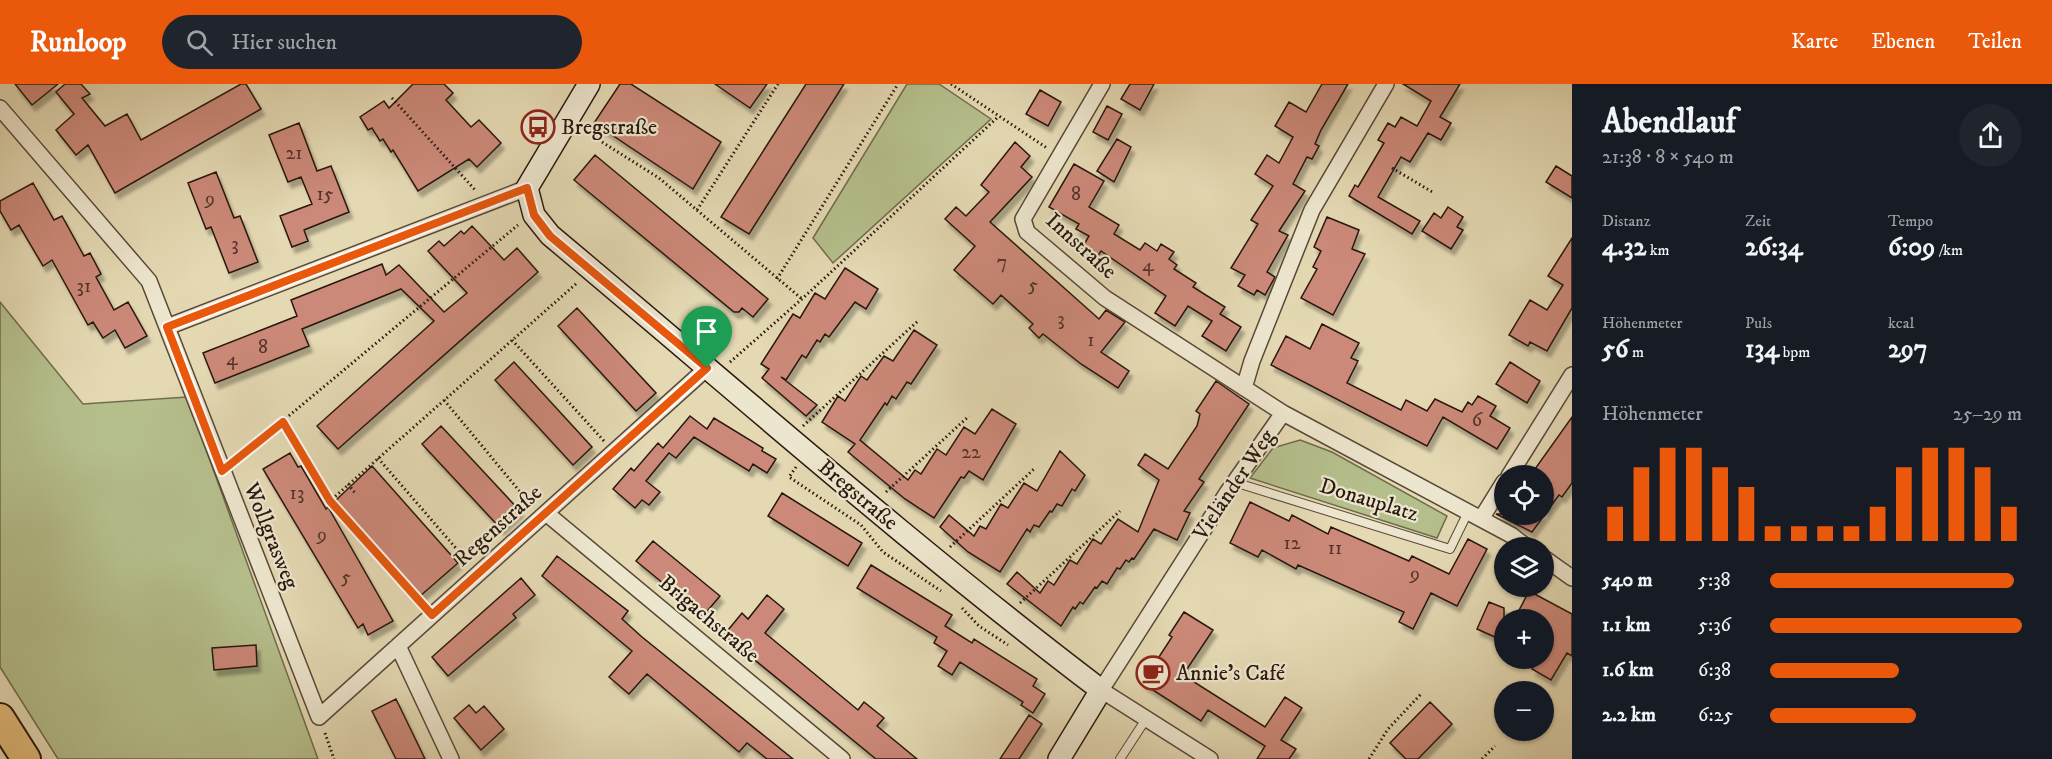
<!DOCTYPE html>
<html lang="de">
<meta charset="utf-8">
<style>
body{margin:0;font-family:"IM FELL DW Pica",serif;background:#20242c;color:#f1f3f6;height:100vh;display:flex;flex-direction:column;font-size:22px;white-space:nowrap}
*{box-sizing:border-box;margin:0}
p{font-size:20px;color:#9ea1a6}
.icon{flex:none;width:33px;height:33px;fill:none;stroke:currentColor;stroke-width:2;stroke-linecap:round;stroke-linejoin:round}
.map{position:relative;flex:1;overflow:hidden}
.panel{display:flex;flex-direction:column;background:#171b24;width:480px}
.panel>*{flex:none}
.buttons{position:absolute;left:1494px;top:381px;display:grid;gap:12px}
.buttons a{display:grid;place-items:center;width:60px;height:60px;border-radius:50%;background:#171b24;box-shadow:0 2px 4px #0004;font-size:30px}
.pin{position:absolute;display:grid;place-items:center;width:51px;height:51px;color:#fff;margin:-62px -26px;border-radius:50% 50% 50% 0;rotate:-45deg;box-shadow:0 0 6px #0007}
.pin .icon{rotate:45deg}
.round{display:grid;place-items:center;flex:none;width:63px;height:63px;border-radius:32px;background:#20242c}
.head{display:flex;align-items:center;justify-content:space-between;height:102px;padding:0 30px}
h1{font-size:33px;font-weight:800;line-height:45px}
.stats{display:grid;grid-template-columns:repeat(3,1fr);gap:9px;height:102px;padding:6px 30px}
.stats div{display:grid;align-content:center}
.stats b{font-size:26px;font-weight:800}
.stats small{font-size:16px;font-weight:400}
.stats p{font-size:16px}
.chart{height:168px;padding:12px 30px}
.chart p{display:flex;justify-content:space-between}
.chart svg{width:100%;height:108px;margin-top:6px;stroke:#ea580c;stroke-width:6}
ul{padding:0 30px;list-style:none;font-size:20px}
li{display:grid;grid-template-columns:96px 72px 1fr;align-items:center;height:45px}
li i{height:15px;border-radius:8px;background:#ea580c}
header{display:flex;align-items:center;gap:36px;box-sizing:border-box;height:84px;padding:0 30px;background:#ea580c;color:#fff}
header strong{font-size:28px}
nav{display:flex;gap:33px;margin-inline-start:auto;font-size:21px}
.search{width:420px;height:54px;background:#20242c;display:flex;align-items:center;gap:15px;box-sizing:border-box;padding:0 21px;border-radius:33px;color:#9ea1a6;font-size:22px}
main{display:flex;flex:1;min-height:0}
.map>svg:first-child{display:block}
</style>
<header>
<strong>Runloop</strong>
<div class="search"><svg class="icon" aria-label="search" viewBox="0 0 24 24"><circle cx="10" cy="10" r="6"/><path d="M15 15l6 6"/></svg>Hier suchen</div>
<nav><a>Karte</a><a>Ebenen</a><a>Teilen</a></nav>
</header>
<main>
<div class="map">
<svg width="1572" height="675" viewBox="0 0 1572 675">
<defs>
<filter id="shadow"><feDropShadow dx="3.5" dy="6" stdDeviation="1.5" flood-color="#0004"/></filter>
</defs>
<rect width="100%" height="100%" fill="#e4d9b3"/>
<filter id="stains"><feTurbulence type="fractalNoise" baseFrequency=".00333" numOctaves="4"/><feColorMatrix values="0 0 0 0 .2 0 0 0 0 .09 0 0 0 0 .02 0 0 0 .5 -.17"/></filter>
<radialGradient id="worn" r=".72"><stop offset=".6" stop-color="#630" stop-opacity="0"/><stop offset="1" stop-color="#630" stop-opacity=".3"/></radialGradient>
<path fill="#b5bf8c" stroke="#6f6c4d" stroke-width="1.5" d="M 907,0 L 939,0 L 991,35 L 833,179 L 813,154 Z
M 0,218 L 83,320 L 187,313 L 318,675 L 58,675 L 0,583 Z
M 1300,356 L 1332,368 L 1447,432 L 1437,454 L 1250,394 L 1273,364 Z"/>
<path fill="#cc8979" stroke="#29180e" stroke-width="1.5" filter="url(#shadow)" d="M 15,0 L 58,0 L 32,21 Z
M 65,0 L 81,0 L 90,10 L 82,14 L 105,42 L 127,30 L 141,56 L 241,0 L 246,0 L 261,25 L 115,109 L 88,61 L 76,71 L 56,46 L 74,30 L 56,8 Z
M 413,0 L 444,0 L 453,9 L 446,16 L 471,43 L 479,36 L 501,59 L 477,83 L 469,75 L 418,107 L 393,66 L 391,68 L 383,55 L 380,57 L 372,44 L 368,46 L 360,33 L 384,17 L 389,24 Z
M 620,0 L 631,0 L 721,58 L 693,105 L 594,39 Z
M 715,0 L 767,0 L 750,24 Z
M 806,0 L 844,0 L 749,150 L 721,133 Z
M 1130,0 L 1154,0 L 1140,26 L 1121,15 Z
M 1322,0 L 1348,0 L 1321,46 L 1315,60 L 1319,62 L 1312,75 L 1307,73 L 1293,100 L 1305,107 L 1279,147 L 1288,151 L 1267,188 L 1275,193 L 1265,211 L 1257,206 L 1254,211 L 1238,202 L 1245,191 L 1231,184 L 1258,140 L 1251,136 L 1273,102 L 1255,90 L 1267,71 L 1279,79 L 1293,53 L 1275,42 L 1289,18 L 1306,28 Z
M 1403,0 L 1460,0 L 1440,33 L 1451,39 L 1441,56 L 1428,49 L 1410,78 L 1401,73 L 1378,113 L 1420,137 L 1412,150 L 1349,112 L 1355,101 L 1358,103 L 1384,59 L 1378,56 L 1388,39 L 1395,43 L 1401,33 L 1417,42 L 1431,17 Z
M 1040,6 L 1061,18 L 1048,42 L 1026,30 Z
M 1107,22 L 1122,30 L 1108,56 L 1093,48 Z
M 299,39 L 317,87 L 331,82 L 349,128 L 304,146 L 308,157 L 292,163 L 280,132 L 312,120 L 301,93 L 288,98 L 269,51 Z
M 1117,55 L 1131,63 L 1114,98 L 1097,87 Z
M 1015,58 L 1030,72 L 1021,83 L 1032,93 L 990,138 L 1099,235 L 1106,226 L 1125,238 L 1101,268 L 1129,287 L 1118,304 L 1081,280 L 1043,250 L 1039,254 L 1029,244 L 1033,240 L 1001,211 L 993,220 L 954,186 L 975,162 L 945,135 L 956,123 L 966,132 L 989,108 L 981,101 Z
M 595,71 L 768,215 L 753,233 L 742,224 L 739,228 L 734,228 L 574,96 Z
M 1074,80 L 1104,97 L 1089,123 L 1119,141 L 1114,150 L 1140,166 L 1145,159 L 1157,167 L 1161,160 L 1174,168 L 1169,175 L 1177,181 L 1174,185 L 1196,199 L 1193,203 L 1225,223 L 1220,230 L 1241,243 L 1226,267 L 1202,252 L 1212,237 L 1188,222 L 1175,242 L 1155,229 L 1166,212 L 1101,167 L 1097,173 L 1082,164 L 1089,152 L 1076,145 L 1079,140 L 1049,123 Z
M 1556,82 L 1572,92 L 1572,114 L 1546,98 Z
M 216,88 L 234,134 L 240,132 L 258,178 L 229,189 L 211,143 L 206,145 L 188,99 Z
M 33,99 L 54,136 L 62,132 L 84,172 L 90,169 L 101,190 L 96,193 L 114,226 L 128,218 L 147,252 L 125,264 L 115,246 L 103,254 L 93,238 L 88,241 L 52,176 L 43,182 L 19,141 L 11,146 L 0,127 L 0,117 Z
M 1448,123 L 1463,133 L 1457,143 L 1463,146 L 1451,165 L 1422,147 L 1434,129 L 1441,134 Z
M 1327,133 L 1359,146 L 1352,165 L 1365,170 L 1333,231 L 1301,214 L 1317,185 L 1313,183 L 1321,167 L 1314,163 Z
M 472,142 L 504,176 L 517,164 L 538,188 L 338,365 L 317,342 L 434,237 L 401,205 L 302,245 L 309,262 L 215,299 L 203,269 L 297,232 L 291,216 L 382,180 L 386,191 L 399,181 L 444,228 L 467,209 L 428,167 L 439,157 L 444,162 L 461,147 L 464,150 Z
M 1572,154 L 1572,224 L 1547,267 L 1530,258 L 1528,262 L 1509,251 L 1530,216 L 1547,226 L 1563,201 L 1548,192 Z
M 845,184 L 878,205 L 866,225 L 855,218 L 829,253 L 825,250 L 820,258 L 817,256 L 806,274 L 802,271 L 786,296 L 781,293 L 817,321 L 806,332 L 762,294 L 769,285 L 761,280 L 793,230 L 800,234 L 815,209 L 825,215 Z
M 577,224 L 656,309 L 636,327 L 558,242 Z
M 1322,240 L 1359,259 L 1351,274 L 1358,277 L 1347,299 L 1401,326 L 1406,316 L 1427,327 L 1435,315 L 1462,328 L 1468,318 L 1472,321 L 1478,312 L 1496,322 L 1490,332 L 1510,344 L 1497,365 L 1443,333 L 1427,362 L 1271,281 L 1286,252 L 1310,265 Z
M 914,246 L 937,261 L 911,300 L 907,298 L 896,315 L 892,312 L 887,321 L 885,319 L 860,356 L 908,396 L 915,386 L 921,390 L 937,365 L 946,371 L 964,343 L 975,350 L 992,325 L 1016,340 L 983,396 L 969,387 L 964,394 L 961,393 L 934,434 L 905,415 L 848,368 L 855,360 L 822,338 L 838,312 L 845,317 L 861,292 L 867,296 L 884,272 L 893,277 Z
M 514,278 L 592,363 L 573,381 L 495,296 Z
M 1510,278 L 1540,297 L 1527,319 L 1496,300 Z
M 1216,297 L 1249,320 L 1199,395 L 1204,398 L 1184,427 L 1190,429 L 1177,456 L 1154,445 L 1134,475 L 1132,474 L 1129,478 L 1126,476 L 1120,485 L 1117,484 L 1107,500 L 1102,497 L 1097,504 L 1095,503 L 1083,520 L 1080,518 L 1075,525 L 1073,523 L 1061,542 L 1007,500 L 1017,488 L 1040,509 L 1048,497 L 1054,501 L 1070,476 L 1077,480 L 1093,455 L 1101,460 L 1118,435 L 1138,448 L 1159,396 L 1138,381 L 1145,370 L 1168,385 L 1197,342 L 1200,330 L 1196,327 Z
M 690,332 L 707,345 L 714,334 L 763,364 L 762,367 L 776,375 L 767,389 L 753,380 L 749,387 L 694,353 L 676,374 L 669,369 L 646,397 L 660,408 L 649,421 L 642,416 L 635,424 L 613,405 L 631,384 L 634,387 L 658,359 L 663,364 Z
M 1572,333 L 1572,399 L 1562,413 L 1559,411 L 1532,448 L 1496,430 L 1544,430 L 1544,392 L 1530,392 Z
M 441,342 L 520,427 L 501,445 L 422,360 Z
M 1060,367 L 1085,391 L 1075,407 L 1072,405 L 1062,422 L 1057,420 L 1052,428 L 1050,427 L 1039,443 L 1034,441 L 1030,448 L 1027,445 L 1000,488 L 968,468 L 940,443 L 949,431 L 974,452 L 980,442 L 986,445 L 1001,420 L 1008,424 L 1024,399 L 1037,407 Z
M 290,369 L 298,383 L 301,382 L 326,425 L 328,423 L 393,537 L 368,551 L 363,540 L 358,544 L 263,385 Z
M 372,382 L 458,479 L 419,513 L 334,418 Z
M 782,409 L 862,459 L 848,482 L 768,432 Z
M 1250,418 L 1289,437 L 1292,431 L 1328,450 L 1331,443 L 1409,477 L 1412,472 L 1449,490 L 1468,455 L 1487,465 L 1457,522 L 1431,509 L 1413,545 L 1399,538 L 1404,528 L 1298,481 L 1296,485 L 1262,466 L 1258,473 L 1230,459 Z
M 653,457 L 720,512 L 703,532 L 636,477 Z
M 557,472 L 628,527 L 622,535 L 642,553 L 793,675 L 767,675 L 747,659 L 739,668 L 647,590 L 629,610 L 609,593 L 632,567 L 542,492 Z
M 871,481 L 952,531 L 945,542 L 972,559 L 974,555 L 1037,595 L 1033,602 L 1045,610 L 1033,629 L 1021,621 L 1023,618 L 960,578 L 952,591 L 938,582 L 947,567 L 934,559 L 937,553 L 857,504 Z
M 521,494 L 535,511 L 513,530 L 516,534 L 448,592 L 432,573 Z
M 1529,507 L 1572,530 L 1572,572 L 1567,569 L 1551,596 L 1532,585 L 1539,574 L 1544,574 L 1544,536 L 1514,536 Z
M 767,511 L 784,525 L 765,549 L 858,626 L 864,618 L 884,634 L 877,642 L 917,675 L 876,675 L 724,551 L 742,529 L 748,535 Z
M 1489,518 L 1504,524 L 1504,557 L 1477,545 Z
M 1184,528 L 1213,546 L 1183,591 L 1265,643 L 1285,613 L 1302,624 L 1281,656 L 1296,665 L 1289,675 L 1257,675 L 1265,662 L 1208,626 L 1201,637 L 1142,599 L 1172,553 L 1169,551 Z
M 256,561 L 257,582 L 214,586 L 212,564 Z
M 396,615 L 425,675 L 396,675 L 372,627 Z
M 1430,618 L 1452,640 L 1418,675 L 1406,675 L 1390,659 Z
M 469,621 L 476,629 L 484,622 L 504,645 L 481,666 L 454,634 Z
M 1029,631 L 1042,640 L 1019,675 L 1000,675 Z"/>
<g fill="none" stroke-linecap="round" stroke-linejoin="round">
<g stroke="#584837" stroke-width="10">
<path id="lane" d="M 1234,398 L 1450,465 L 1468,428
M 1120,675 L 1146,635"/>
</g>
<g stroke="#584837" stroke-width="18">
<path id="street" d="M 1102,0 L 1023,135 L 1027,148 L 1105,214 L 1283,329 L 1511,451 L 1528,464
M 0,24 L 149,197 L 319,633 L 707,284
M 167,243 L 527,104
M 1244,304 L 1252,277 L 1312,126 L 1386,0
M 1509,392 L 1572,291
M 546,429 L 842,675
M 1481,435 L 1504,398
M 1544,474 L 1572,494
M 398,562 L 451,675
M 1210,675 L 1101,606 L 1227,409 L 1283,329"/>
</g>
<g stroke="#29180e" stroke-width="24">
<path id="secondary" d="M 589,0 L 527,104 L 534,131 L 550,151 C 733,304 911,462 1101,606 L 1059,675"/>
</g>
<g stroke="#29180e" stroke-width="32">
<path id="highway" d="M 0,634 L 26,675"/>
</g>
<path stroke="#29180e" stroke-width="3" stroke-dasharray="1.5 3" stroke-linecap="butt" d="M 951,0 L 1047,64
M 392,14 L 476,107
M 583,46 L 659,94 L 802,215
M 1392,84 L 1434,109
M 697,126 L 778,0
M 777,195 L 898,0
M 512,256 L 604,357
M 730,278 L 802,215 L 999,32
M 444,316 L 531,421
M 283,338 L 330,417 L 577,199
M 803,342 L 919,236
M 378,374 L 467,477
M 237,375 L 518,141
M 796,383 L 789,393 L 861,441 L 883,468 L 941,507
M 348,400 L 355,409
M 886,408 L 969,332
M 330,417 L 421,519
M 950,463 L 1034,385
M 1020,519 L 1120,427
M 962,524 L 979,542 L 1008,561
M 325,649 L 334,675
M 1369,675 L 1388,645 L 1422,609
M 1482,675 L 1495,662"/>
<use href="#lane" stroke="#ede6ce" stroke-width="8"/>
<use href="#street" stroke="#ede6ce" stroke-width="15"/>
<use href="#secondary" stroke="#ede6ce" stroke-width="21"/>
<use href="#highway" stroke="#e2bc7a" stroke-width="28"/>
</g>
<g fill="none" stroke-linecap="round" stroke-linejoin="round">
<g stroke="#fff" stroke-width="12">
<path id="route" d="M 527,104 L 534,131 L 550,152 L 707,284 L 432,531 L 330,417 L 283,338 L 222,387 L 167,243 Z"/>
</g>
<use href="#route" stroke="#ea580c" stroke-width="8"/>
</g>
<defs>
<g id="bus-ring" transform="scale(1.725)"><circle r="9.5" fill="#ede6ce" stroke="#8f2418" stroke-width="1.5"/><path d="M-5-6H5V4H4V6H2V4H-2V6H-4V4H-5ZM-3.5-4V0h7V-4ZM-3.5 1.2v1.5H-2V1.2ZM2 1.2v1.5H3.5V1.2Z" fill="#8f2418"/></g>
<g id="cafe-ring" transform="scale(1.725)"><circle r="9.5" fill="#ede6ce" stroke="#8f2418" stroke-width="1.5"/><path d="M-5.5-4.5H6V0H3Q3 3.5 0 3.5H-2.5Q-5.5 3.5-5.5 0ZM3-3.2v2h1.7v-2ZM-6 4.5H4V6H-6Z" fill="#8f2418"/></g>
</defs>
<g fill-rule="evenodd">
<use href="#bus-ring" x="538" y="43"/>
<use href="#cafe-ring" x="1153" y="589"/>
</g>
<g text-anchor="middle" dominant-baseline="central" stroke-width="4.5" stroke-linejoin="round" paint-order="stroke">
<g font-size="20" fill="#523429">
<text x="294" y="69">21</text>
<text x="325" y="110">15</text>
<text x="1076" y="110">8</text>
<text x="210" y="115">9</text>
<text x="235" y="160">3</text>
<text x="1002" y="178">7</text>
<text x="1148" y="181">4</text>
<text x="1033" y="201">5</text>
<text x="84" y="202">31</text>
<text x="1061" y="235">3</text>
<text x="1091" y="256">1</text>
<text x="263" y="263">8</text>
<text x="232" y="275">4</text>
<text x="1477" y="336">6</text>
<text x="971" y="368">22</text>
<text x="297" y="409">13</text>
<text x="322" y="451">9</text>
<text x="1292" y="459">12</text>
<text x="1335" y="464">11</text>
<text x="1415" y="490">9</text>
<text x="346" y="493">5</text>
</g>
<g font-size="22" fill="#29180e" stroke="#ede6ce" text-anchor="start">
<text x="561" y="43">Bregstraße</text>
<text x="1176" y="589">Annie's Café</text>
</g>
<g font-size="22" fill="#29180e" stroke="#ede6ce">
<text transform="translate(1081 162) rotate(42)">Innstraße</text>
<text transform="translate(1234 401) rotate(-56)">Vieländer Weg</text>
<text transform="translate(858 411) rotate(40)">Bregstraße</text>
<text transform="translate(1369 416) rotate(17)">Donauplatz</text>
<text transform="translate(498 442) rotate(-42)">Regenstraße</text>
<text transform="translate(271 452) rotate(68)">Wollgrasweg</text>
<text transform="translate(709 535) rotate(40)">Brigachstraße</text>
</g>
</g>
<rect width="100%" height="100%" filter="url(#stains)"/>
<rect width="100%" height="100%" fill="url(#worn)"/>
</svg>
<div class="buttons">
<a><svg class="icon" aria-label="locate" viewBox="0 0 24 24"><circle cx="12" cy="12" r="6"/><path d="M12 2v4M12 18v4M2 12h4M18 12h4"/></svg></a>
<a><svg class="icon" aria-label="layers" viewBox="0 0 24 24"><path d="M12 4l9 5-9 5-9-5zM3 14l9 5 9-5"/></svg></a>
<a>+</a>
<a>−</a>
</div>
<div class="pin" style="left:707px;top:284px;background:#1e9e55"><svg class="icon" aria-label="arrive" viewBox="0 0 24 24"><path d="M6 21V4h12l-3 4 3 4H6"/></svg></div>
</div>
<section class="panel">
<div class="head"><div><h1>Abendlauf</h1><p>21:38 · 8 × 540 m</p></div><a class="round"><svg class="icon" aria-label="share" viewBox="0 0 24 24"><path d="M12 15V3M7 8l5-5 5 5M5 13v7h14v-7"/></svg></a></div>
<div class="stats">
<div><p>Distanz</p><b>4.32<small> km</small></b></div>
<div><p>Zeit</p><b>26:34</b></div>
<div><p>Tempo</p><b>6:09<small> /km</small></b></div>
</div>
<div class="stats">
<div><p>Höhenmeter</p><b>56<small> m</small></b></div>
<div><p>Puls</p><b>134<small> bpm</small></b></div>
<div><p>kcal</p><b>297</b></div>
</div>
<div class="chart"><p><span>Höhenmeter</span>25–29 m</p>
<svg viewBox="0 0 160 44" preserveAspectRatio="none"><path d="M5 44V30M15 44V14M25 44V6M35 44V6M45 44V14M55 44V22M65 44V38M75 44V38M85 44V38M95 44V38M105 44V30M115 44V14M125 44V6M135 44V6M145 44V14M155 44V30"/></svg>
</div>
<ul>
<li><b>540 m</b>5:38<i style="width:97%"></i></li>
<li><b>1.1 km</b>5:36<i style="width:100%"></i></li>
<li><b>1.6 km</b>6:38<i style="width:51%"></i></li>
<li><b>2.2 km</b>6:25<i style="width:58%"></i></li>
</ul>
</section>
</main>
